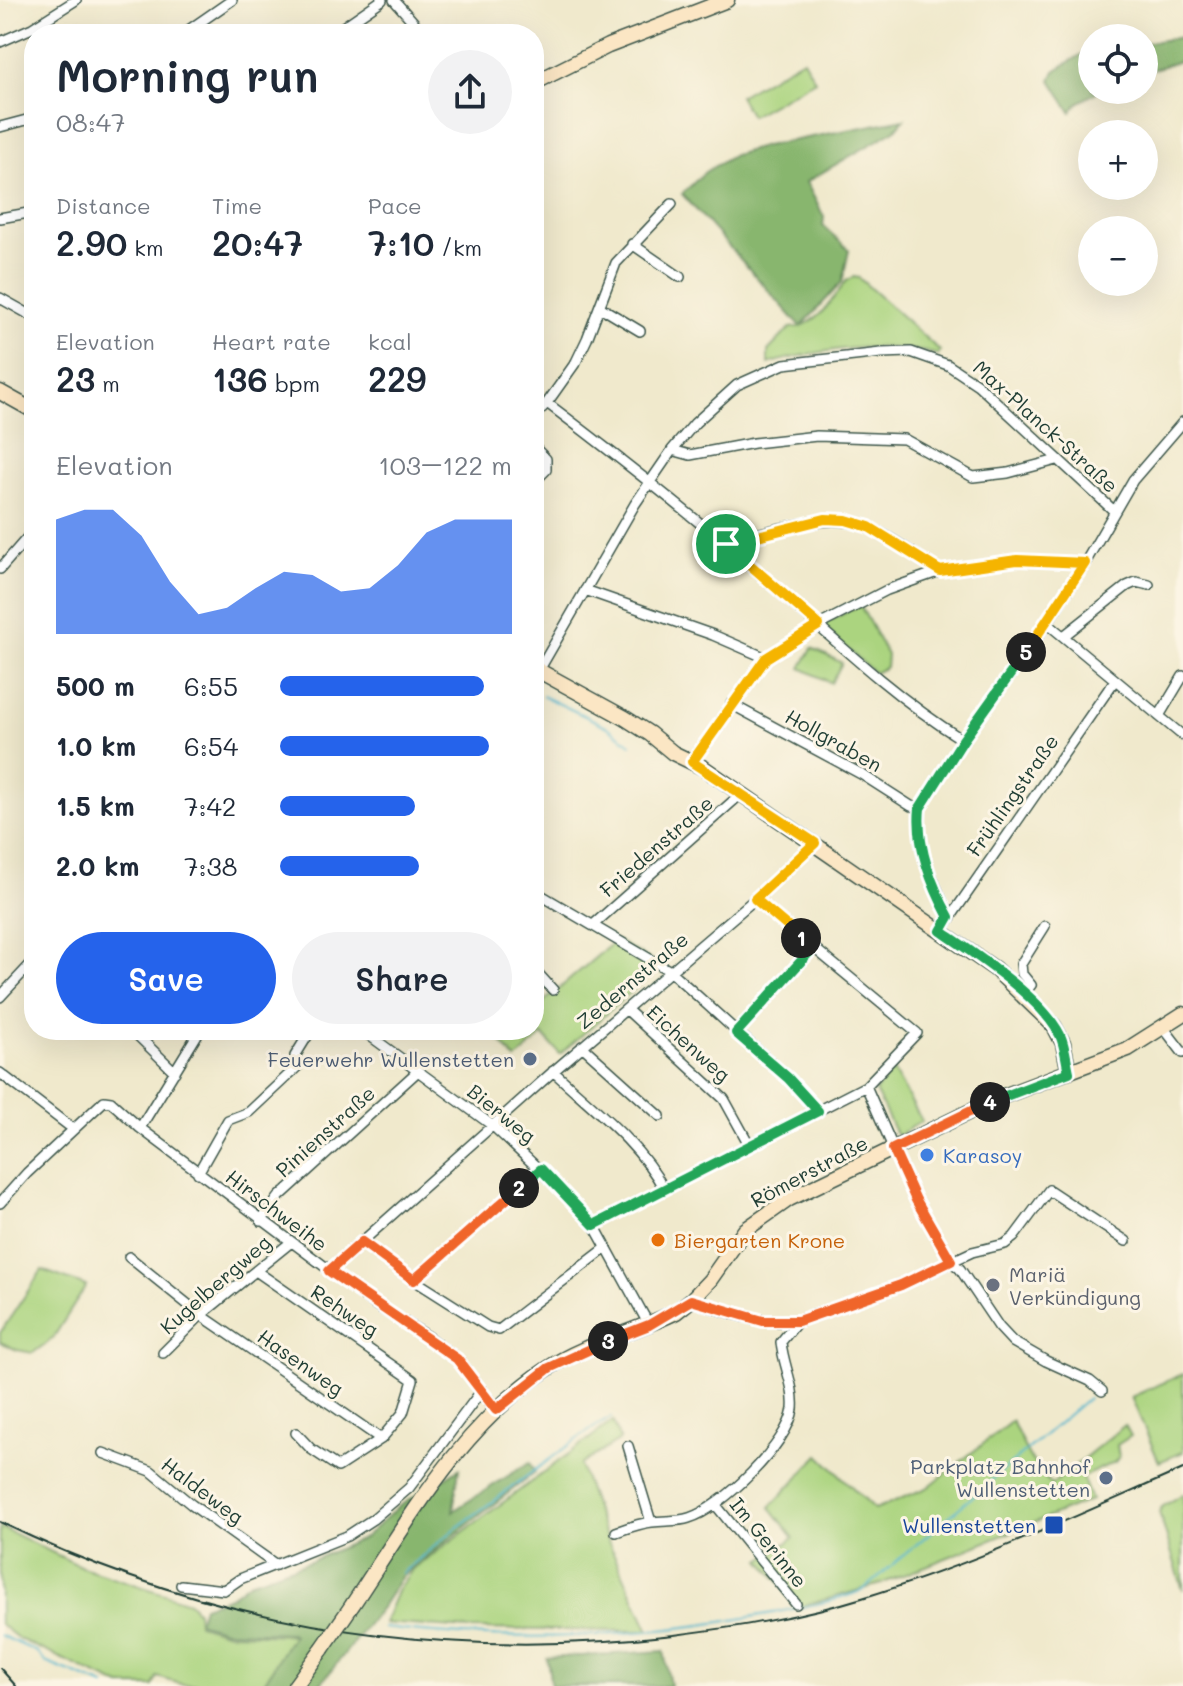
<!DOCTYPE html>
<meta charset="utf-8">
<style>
body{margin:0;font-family:Mali,sans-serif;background:#f2f2f3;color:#1f2937;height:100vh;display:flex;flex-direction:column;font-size:30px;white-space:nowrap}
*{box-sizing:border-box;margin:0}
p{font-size:26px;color:#747a83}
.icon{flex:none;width:44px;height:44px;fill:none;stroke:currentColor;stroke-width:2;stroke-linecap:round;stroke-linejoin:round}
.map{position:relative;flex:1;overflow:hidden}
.details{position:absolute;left:24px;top:24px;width:520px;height:1016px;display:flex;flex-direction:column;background:#fff;border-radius:32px;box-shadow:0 8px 32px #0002}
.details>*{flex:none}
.fabs{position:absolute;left:1078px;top:24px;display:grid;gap:16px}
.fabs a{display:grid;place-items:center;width:80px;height:80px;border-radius:50%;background:#fff;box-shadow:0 8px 32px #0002;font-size:40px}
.pin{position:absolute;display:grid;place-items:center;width:68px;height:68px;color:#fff;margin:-34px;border:4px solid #fff;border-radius:50%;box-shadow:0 2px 8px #0007}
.km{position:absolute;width:40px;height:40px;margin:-20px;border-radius:50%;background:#222;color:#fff;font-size:22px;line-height:40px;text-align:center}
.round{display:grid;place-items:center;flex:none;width:84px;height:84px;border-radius:42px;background:#f2f2f3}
.headline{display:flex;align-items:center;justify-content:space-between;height:136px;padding:0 32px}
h1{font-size:44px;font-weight:600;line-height:60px}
.metrics{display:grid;grid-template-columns:repeat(3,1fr);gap:12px;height:136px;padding:8px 32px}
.metrics div{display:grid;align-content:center}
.metrics b{font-size:34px;font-weight:600}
.metrics small{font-size:22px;font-weight:400}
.metrics p{font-size:22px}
.chart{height:224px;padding:16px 32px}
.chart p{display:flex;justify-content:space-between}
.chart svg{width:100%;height:144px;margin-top:8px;fill:#2563eb;opacity:.7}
.primary-button{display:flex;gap:16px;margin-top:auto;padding:16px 32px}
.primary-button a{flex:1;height:92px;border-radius:48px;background:#2563eb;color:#fff;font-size:32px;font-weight:600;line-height:92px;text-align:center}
.primary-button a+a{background:#f2f2f3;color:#1f2937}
ul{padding:0 32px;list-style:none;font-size:26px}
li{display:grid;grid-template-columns:128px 96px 1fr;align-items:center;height:60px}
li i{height:20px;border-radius:10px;background:#2563eb}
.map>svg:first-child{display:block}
</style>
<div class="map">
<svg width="1183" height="1686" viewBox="0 0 1183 1686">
<rect width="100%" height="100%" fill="#fcf5e5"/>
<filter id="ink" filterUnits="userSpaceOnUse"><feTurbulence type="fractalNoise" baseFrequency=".0125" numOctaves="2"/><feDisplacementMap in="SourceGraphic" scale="16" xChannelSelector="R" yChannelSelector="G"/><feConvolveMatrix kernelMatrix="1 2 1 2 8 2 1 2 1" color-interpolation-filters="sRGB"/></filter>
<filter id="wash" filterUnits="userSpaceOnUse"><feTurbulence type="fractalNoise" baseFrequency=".006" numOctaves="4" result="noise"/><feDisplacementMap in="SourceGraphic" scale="32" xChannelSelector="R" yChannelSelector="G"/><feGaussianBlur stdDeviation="1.8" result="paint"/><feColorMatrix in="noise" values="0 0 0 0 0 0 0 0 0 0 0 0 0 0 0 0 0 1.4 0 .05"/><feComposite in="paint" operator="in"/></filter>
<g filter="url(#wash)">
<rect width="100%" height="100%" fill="#f0e9cc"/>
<path fill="#abd47f" stroke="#65885a" stroke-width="2" d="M 803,59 L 815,80 L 751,116 L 739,96 Z
M 853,277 L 859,278 L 940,351 L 938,355 C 883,340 822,349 768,364 L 768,351 L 790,328 C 817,328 831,300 847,280 Z
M 860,605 L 887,655 L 886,667 L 874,673 L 821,625 Z
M 812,648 L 842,663 L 831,683 L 801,668 Z
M 616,940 L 661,966 L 560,1054 L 543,1035 L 516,1060 L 499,1040 L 511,1030 L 534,1030 L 534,1010 Z
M 893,1070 L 922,1121 L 897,1136 L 875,1091 Z
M 42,1270 L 86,1286 L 53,1338 L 33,1353 L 17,1350 L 0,1342 L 0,1333 Z
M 1183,1374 L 1183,1452 L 1159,1462 L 1131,1397 Z
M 613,1421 L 620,1440 L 580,1465 L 602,1528 L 649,1631 L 470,1629 L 384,1623 L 398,1589 L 412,1570 Z
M 1012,1421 L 1028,1455 L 1051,1485 L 1125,1425 L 1131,1436 L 1117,1445 L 1119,1457 L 1115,1462 L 1082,1477 L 1091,1500 L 881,1584 L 799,1607 L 761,1560 L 794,1538 L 770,1507 L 819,1455 L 875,1509 L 927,1488 Z
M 1183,1494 L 1183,1590 L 1159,1512 L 1162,1507 Z
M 0,1527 L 82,1567 L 189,1602 L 197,1611 L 198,1624 L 228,1633 L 293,1635 L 262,1686 L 181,1684 L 157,1677 L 153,1686 L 121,1686 L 19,1639 L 0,1624 Z"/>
<path fill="#88b66e" stroke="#547a51" stroke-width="2" d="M 1183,37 L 1183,60 L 1144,72 L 1144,43 Z
M 1092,48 L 1092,90 L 1100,90 L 1078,103 L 1071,112 L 1051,80 L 1055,71 Z
M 904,119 L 895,130 L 806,182 L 824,217 L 823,226 L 849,250 L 842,282 L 801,327 L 682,194 L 705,172 L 734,155 L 765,146 Z
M 530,1462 L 535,1472 L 402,1576 L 383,1605 L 319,1686 L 262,1686 L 293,1635 L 291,1633 L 228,1631 L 198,1622 L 203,1606 L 230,1597 L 249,1582 L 313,1560 L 364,1538 L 398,1507 L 459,1469 L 453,1511 Z
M 664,1651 L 670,1686 L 551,1686 L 547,1658 Z"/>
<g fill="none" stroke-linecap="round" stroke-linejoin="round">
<path stroke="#4fb5ce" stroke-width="2" d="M 543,696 L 606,726 L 631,744
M 402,1573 L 455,1529 L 588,1431 L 612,1417
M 383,1628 C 508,1643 632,1639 756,1616 C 792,1609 829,1604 863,1590 L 1088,1398
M 0,1635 L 37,1652 L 45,1662 L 105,1686"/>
</g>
</g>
<g filter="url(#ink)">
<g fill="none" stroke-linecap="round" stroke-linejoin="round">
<g stroke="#3e574b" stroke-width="12">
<path id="street" d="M 394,0 L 424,34
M 183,34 L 232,0
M 333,34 L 382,0
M 0,42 L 32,28 L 76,0
M 0,127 L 34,118
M 0,218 L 34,212
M 632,244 L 680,277
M 0,298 L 34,317
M 600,307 L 640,331
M 547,403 C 620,458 691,514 760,574 C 826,632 889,694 963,740
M 534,416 L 547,403 L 576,362 L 587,339 L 616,263 L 672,204
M 534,447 L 546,459 L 546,470 L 534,482
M 672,450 L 690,455 L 754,443 L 817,436 L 904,439 L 973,477 L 1008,473 L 1057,460
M 726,544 C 764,531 827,512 865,526 C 891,536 917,557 940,571
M 0,569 L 34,530
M 585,590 L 713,635 L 766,658
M 1047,623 L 1183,736
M 1065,635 L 1127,586 L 1136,582 L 1149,585
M 534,679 L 635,504 L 672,450 L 695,423 L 737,385 L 784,364 L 881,353 L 911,352 L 948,365 L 978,385 L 1114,511
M 731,704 L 861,774 L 911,806 L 920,808
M 1159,716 L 1183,676
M 692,762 L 766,658 L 819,625 L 887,590 L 940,571 L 1017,560 L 1085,563
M 534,891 L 670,971 L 788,1078 L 818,1111
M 949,917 L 924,859 L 920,839 L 920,808 L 963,740 L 1047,623 L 1085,563 L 1133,480 L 1183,422
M 593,925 L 741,794
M 941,931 L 1115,680
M 34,958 L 29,966 L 34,975
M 534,969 L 553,990
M 1023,994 L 1031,985 L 1022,974 L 1021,964 L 1045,926
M 0,997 L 29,966
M 626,1009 L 724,1099 L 750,1146
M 1163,1027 L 1183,1053
M 132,1030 L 175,1072
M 200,1030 L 140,1128 L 376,1305 L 424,1334 L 457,1359 L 496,1410
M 362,1030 L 493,1126 L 562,1191 L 594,1225 L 649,1325
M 736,1033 L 813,948
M 582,1046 L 660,1116
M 553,1071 C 591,1107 639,1142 664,1189
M 0,1073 L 73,1129
M 866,1086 L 916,1200 L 951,1261 L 960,1269 L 999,1327 L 1013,1342 L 1046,1361 L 1090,1381 L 1102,1391
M 198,1173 L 228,1120 L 249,1112 L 298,1066 L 295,1056 L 311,1030
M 0,1203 L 27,1173 L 104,1101 L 111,1102 L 140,1128
M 261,1221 L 279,1197 L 418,1071
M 594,1225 L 866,1086 L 917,1033 L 755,899
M 362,1242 L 414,1280 L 488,1327 L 499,1330 L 606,1248
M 129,1257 L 201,1315 L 381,1439
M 256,1271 L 413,1380 L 403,1413 L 381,1439 L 338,1467 L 311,1449 L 296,1433
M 329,1271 L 556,1069 L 755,899 L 815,843
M 414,1280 L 541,1169
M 691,1300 C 725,1312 761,1325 798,1321 L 901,1285 L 972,1252 L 1005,1244 L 1014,1237 L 1049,1190 L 1126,1241
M 163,1353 L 201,1315 L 290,1243
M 628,1446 L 651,1522
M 103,1453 L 151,1471 L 192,1505 L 276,1565
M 715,1504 L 796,1604
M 616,1532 C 627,1528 640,1523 652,1522 C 664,1520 677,1522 689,1518 C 721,1509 789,1443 793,1409 C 795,1386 783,1365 781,1342 L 798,1321
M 181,1585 L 224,1590 L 240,1579 L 347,1536 L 373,1519 L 409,1488 L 482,1390"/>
</g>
<g stroke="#3e574b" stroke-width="17">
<path id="secondary" d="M 534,83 L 608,46 L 727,0
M 0,392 L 34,411
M 534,668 L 625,718 L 650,734 L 673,753 L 704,768 L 995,969 L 1054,1026 L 1063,1043 L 1069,1072
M 353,1604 C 409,1520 461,1426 547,1369 C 584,1344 635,1332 676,1312 L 691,1300 L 710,1280 L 745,1230 L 789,1199 L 996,1099 L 1128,1049 L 1183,1014
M 295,1686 L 322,1649"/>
</g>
<use href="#street" stroke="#fff" stroke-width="9"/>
<use href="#secondary" stroke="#fbe6c4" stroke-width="14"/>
<path stroke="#1f3d34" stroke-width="2" d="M 0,1522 C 213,1626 438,1662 674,1635 C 737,1627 801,1617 862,1598 C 972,1565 1078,1515 1183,1469
M 0,1668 L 16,1686"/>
<g stroke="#3e574b" stroke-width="17" stroke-linecap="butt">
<path id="secondary-bridge" d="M 322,1649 L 353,1604"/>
</g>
<use href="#secondary-bridge" stroke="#fbe6c4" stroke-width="14"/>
</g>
</g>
<g fill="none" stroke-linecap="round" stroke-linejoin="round" filter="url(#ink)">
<g stroke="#fff" stroke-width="16">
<path id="split-1" d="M 726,544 L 819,625 L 766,658 L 692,762 L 815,843 L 755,899 L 801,938"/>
</g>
<g stroke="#fff" stroke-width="16">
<path id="split-2" d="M 519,1188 L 541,1169 L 594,1225 L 818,1111 L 788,1078 L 736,1033 L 813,948 L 801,938"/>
</g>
<g stroke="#fff" stroke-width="16">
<path id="split-3" d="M 519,1188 L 414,1280 L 362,1242 L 329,1271 L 457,1359 L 496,1410 L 549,1368 L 608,1341"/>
</g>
<g stroke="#fff" stroke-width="16">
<path id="split-4" d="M 608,1341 L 649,1325 L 691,1300 L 763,1321 L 798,1321 L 901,1285 L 951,1261 L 916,1200 L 893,1149 L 990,1102"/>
</g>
<g stroke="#fff" stroke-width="16">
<path id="split-5" d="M 990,1102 L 1069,1072 C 1066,1059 1065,1046 1060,1035 C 1041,997 976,955 941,931 L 949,917 C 931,884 916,846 920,808 L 963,740 L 1026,652"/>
</g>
<g stroke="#fff" stroke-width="16">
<path id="split-6" d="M 726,544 L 825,519 L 846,520 L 869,527 L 940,571 L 1017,560 L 1085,563 L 1026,652"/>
</g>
<use href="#split-1" stroke="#f5b400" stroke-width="10"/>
<use href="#split-2" stroke="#22a559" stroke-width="10"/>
<use href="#split-3" stroke="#f0652b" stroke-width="10"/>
<use href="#split-4" stroke="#f0652b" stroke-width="10"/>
<use href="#split-5" stroke="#22a559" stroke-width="10"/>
<use href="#split-6" stroke="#f5b400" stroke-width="10"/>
</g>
<g fill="#5c6f8a" stroke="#fcf5e5" stroke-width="3">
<circle cx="530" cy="1059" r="8"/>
<circle cx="1106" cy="1478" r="8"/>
</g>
<circle fill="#3f7fe0" stroke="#fcf5e5" stroke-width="3" cx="927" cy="1155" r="8"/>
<circle fill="#e8710a" stroke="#fcf5e5" stroke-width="3" cx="658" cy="1240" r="8"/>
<circle fill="#6b7280" stroke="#fcf5e5" stroke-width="3" cx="993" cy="1285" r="8"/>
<rect fill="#1a4fb4" stroke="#fcf5e5" stroke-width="3" x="1044" y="1515" width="20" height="20" rx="4"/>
<g text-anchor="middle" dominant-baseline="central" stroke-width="6" stroke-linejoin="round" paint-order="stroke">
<g font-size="20" fill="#1f3d34" stroke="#fcf5e5">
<text transform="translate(1046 426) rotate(42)">Max-Planck-Straße</text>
<text transform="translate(834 740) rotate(29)">Hollgraben</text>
<text transform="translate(1012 795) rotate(-55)">Frühlingstraße</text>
<text transform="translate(656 846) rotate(-41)">Friedenstraße</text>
<text transform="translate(632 980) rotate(-40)">Zedernstraße</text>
<text transform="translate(689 1043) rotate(42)">Eichenweg</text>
<text transform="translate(502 1113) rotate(39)">Bierweg</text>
<text transform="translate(325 1131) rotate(-42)">Pinienstraße</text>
<text transform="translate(809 1171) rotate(-28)">Römerstraße</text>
<text transform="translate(277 1210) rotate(37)">Hirschweihe</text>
<text transform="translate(215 1284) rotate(-41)">Kugelbergweg</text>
<text transform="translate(345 1310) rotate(34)">Rehweg</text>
<text transform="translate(301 1362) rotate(35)">Hasenweg</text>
<text transform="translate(203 1490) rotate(37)">Haldeweg</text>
<text transform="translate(769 1542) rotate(51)">Im Gerinne</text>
</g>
<g font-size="20" fill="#4e5e75" stroke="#fcf5e5" text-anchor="end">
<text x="514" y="1059">Feuerwehr Wullenstetten</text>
<text x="1090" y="1466">Parkplatz Bahnhof<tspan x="1090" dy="23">Wullenstetten</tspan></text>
</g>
<g font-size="20" fill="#366cbe" stroke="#fcf5e5" text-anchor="start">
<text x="943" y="1155">Karasoy</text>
</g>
<g font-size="20" fill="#c56008" stroke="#fcf5e5" text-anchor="start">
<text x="674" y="1240">Biergarten Krone</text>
</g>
<g font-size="20" fill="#5b616d" stroke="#fcf5e5" text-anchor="start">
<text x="1009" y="1274">Mariä<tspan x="1009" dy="23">Verkündigung</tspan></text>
</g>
<g font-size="20" fill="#164399" stroke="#fcf5e5" text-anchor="end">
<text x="1036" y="1525">Wullenstetten</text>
</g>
</g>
</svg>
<div class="fabs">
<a><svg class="icon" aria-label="locate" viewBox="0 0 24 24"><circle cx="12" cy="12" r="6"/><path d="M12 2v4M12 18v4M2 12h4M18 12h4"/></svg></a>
<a>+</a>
<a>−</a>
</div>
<div class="pin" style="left:726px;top:544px;background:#1e9e55"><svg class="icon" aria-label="arrive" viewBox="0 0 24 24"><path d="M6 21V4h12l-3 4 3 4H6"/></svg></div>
<b class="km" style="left:801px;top:938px">1</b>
<b class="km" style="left:519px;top:1188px">2</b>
<b class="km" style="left:608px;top:1341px">3</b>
<b class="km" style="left:990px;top:1102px">4</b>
<b class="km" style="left:1026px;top:652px">5</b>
<section class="details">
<div class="headline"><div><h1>Morning run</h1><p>08:47</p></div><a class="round"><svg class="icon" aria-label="share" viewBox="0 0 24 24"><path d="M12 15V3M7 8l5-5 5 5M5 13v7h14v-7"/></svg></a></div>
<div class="metrics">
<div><p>Distance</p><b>2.90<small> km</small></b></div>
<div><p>Time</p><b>20:47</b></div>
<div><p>Pace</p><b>7:10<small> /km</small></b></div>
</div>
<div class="metrics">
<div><p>Elevation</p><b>23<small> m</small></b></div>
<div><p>Heart rate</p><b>136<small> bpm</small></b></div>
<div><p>kcal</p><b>229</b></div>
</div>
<div class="chart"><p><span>Elevation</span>103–122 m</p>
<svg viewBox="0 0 160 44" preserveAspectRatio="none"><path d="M0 44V9L10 6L20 6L30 14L40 28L50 38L60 36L70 30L80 25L90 26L100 31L110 30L120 23L130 13L140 9L150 9L160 9V44z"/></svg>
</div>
<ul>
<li><b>500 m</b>6:55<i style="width:88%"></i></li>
<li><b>1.0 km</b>6:54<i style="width:90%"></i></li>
<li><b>1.5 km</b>7:42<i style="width:58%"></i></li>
<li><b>2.0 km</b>7:38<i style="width:60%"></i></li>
</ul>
<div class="primary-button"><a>Save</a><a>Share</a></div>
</section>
</div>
